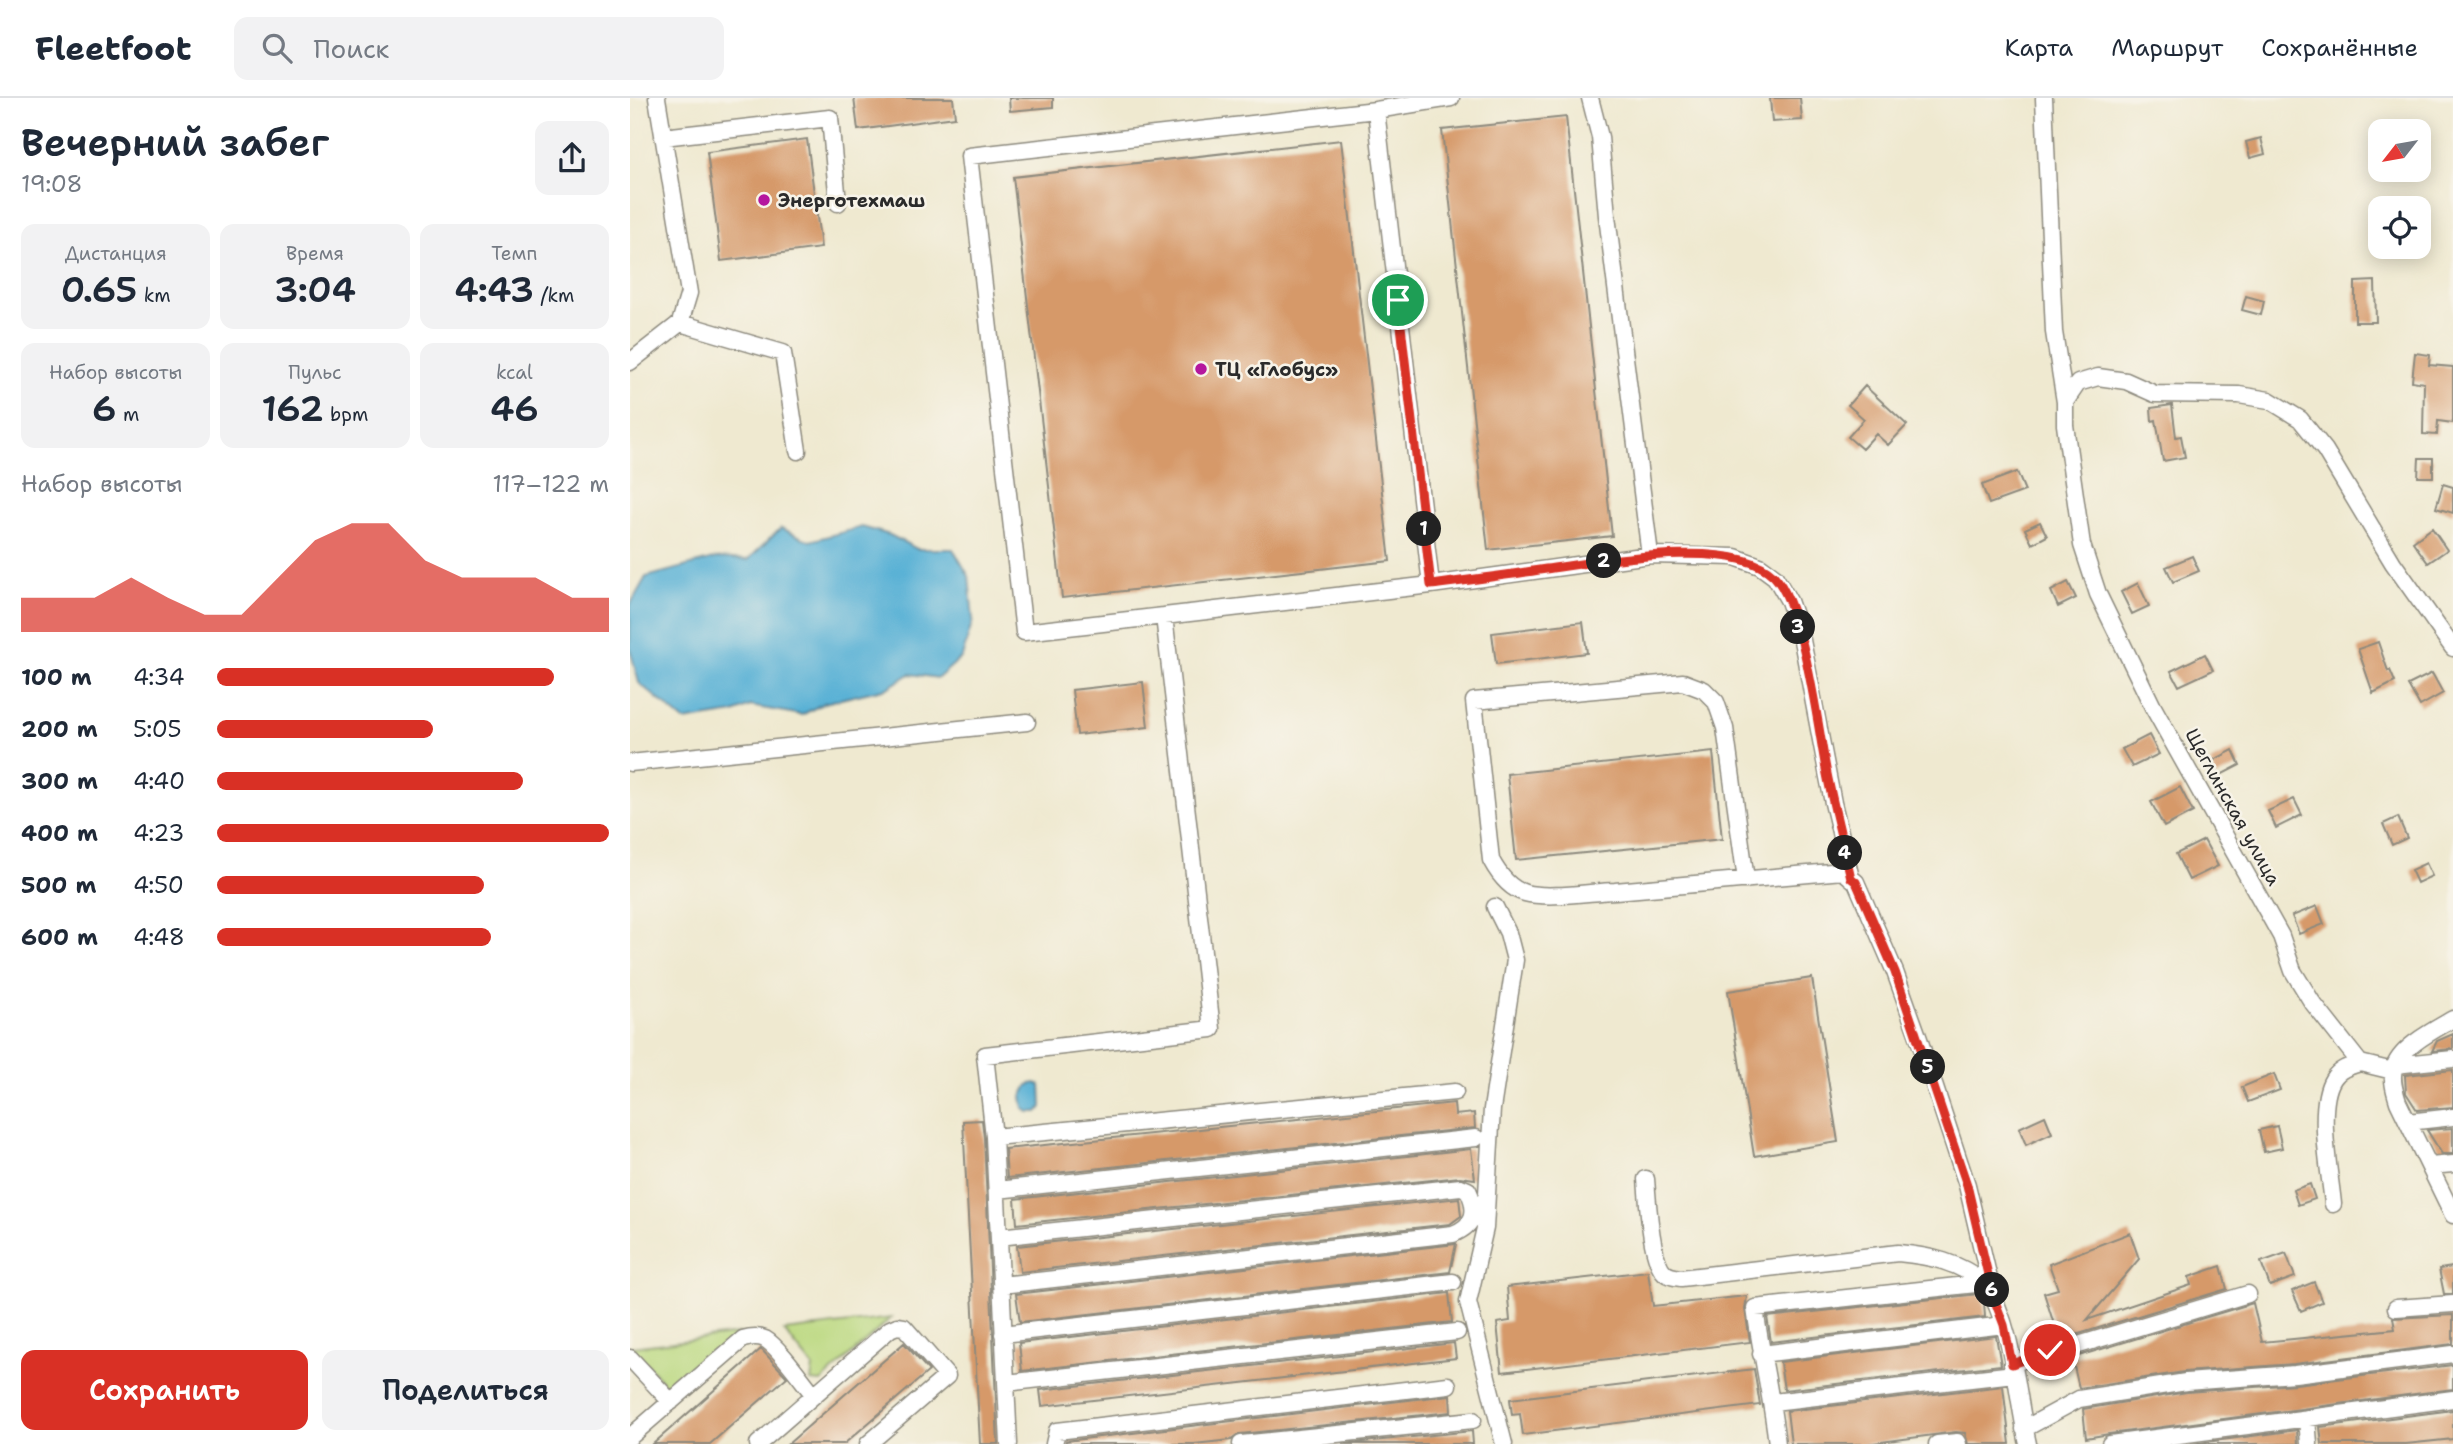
<!DOCTYPE html>
<html lang="ru">
<meta charset="utf-8">
<style>
body{margin:0;font-family:"Shantell Sans",sans-serif;background:#f2f2f3;color:#1f2937;height:100vh;display:flex;flex-direction:column;font-size:26px;white-space:nowrap}
*{box-sizing:border-box;margin:0}
p{font-size:23px;color:#747a83}
.icon{flex:none;width:38px;height:38px;fill:none;stroke:currentColor;stroke-width:2;stroke-linecap:round;stroke-linejoin:round}
.map{position:relative;flex:1;overflow:hidden}
.sheet{display:flex;flex-direction:column;background:#fff;width:630px}
.sheet>*{flex:none}
.needle{width:46px;rotate:239deg}
.fabs{position:absolute;left:1738px;top:21px;display:grid;gap:14px}
.fabs a{display:grid;place-items:center;width:63px;height:63px;border-radius:14px;background:#fff;box-shadow:0 4px 18px #0003;font-size:35px}
.pin{position:absolute;display:grid;place-items:center;width:60px;height:60px;color:#fff;margin:-30px;border:4px solid #fff;border-radius:50%;box-shadow:0 2px 7px #0007}
.km{position:absolute;width:35px;height:35px;margin:-18px;border-radius:50%;background:#222;color:#fff;font-size:19px;line-height:35px;text-align:center}
.round{display:grid;place-items:center;flex:none;width:74px;height:74px;border-radius:14px;background:#f2f2f3}
.summary{display:flex;align-items:center;justify-content:space-between;height:119px;padding:0 21px}
h1{font-size:38px;font-weight:600;line-height:52px}
.figures{display:grid;grid-template-columns:repeat(3,1fr);gap:10px;height:119px;padding:7px 21px}
.figures div{display:grid;align-content:center;border-radius:14px;background:#f2f2f3;text-align:center}
.figures b{font-size:35px;font-weight:600}
.figures small{font-size:19px;font-weight:400}
.figures p{font-size:19px}
.chart{height:196px;padding:14px 21px}
.chart p{display:flex;justify-content:space-between}
.chart svg{width:100%;height:126px;margin-top:7px;fill:#d93025;opacity:.7}
.primary-button{display:flex;gap:14px;margin-top:auto;padding:14px 21px}
.primary-button a{flex:1;height:80px;border-radius:14px;background:#d93025;color:#fff;font-size:28px;font-weight:600;line-height:80px;text-align:center}
.primary-button a+a{background:#f2f2f3;color:#1f2937}
ul{padding:0 21px;list-style:none;font-size:23px}
li{display:grid;grid-template-columns:112px 84px 1fr;align-items:center;height:52px}
li i{height:18px;border-radius:9px;background:#d93025}
header{display:flex;align-items:center;gap:42px;box-sizing:border-box;height:98px;padding:0 35px;background:#fff;border-bottom:2px solid #e0e1e3}
header strong{font-size:33px}
nav{display:flex;gap:38px;margin-inline-start:auto;font-size:24px}
.search{width:490px;height:63px;background:#f2f2f3;display:flex;align-items:center;gap:18px;box-sizing:border-box;padding:0 24px;border-radius:14px;color:#747a83;font-size:26px}
main{display:flex;flex:1;min-height:0}
.map>svg:first-child{display:block}
</style>
<header>
<strong>Fleetfoot</strong>
<div class="search"><svg class="icon" aria-label="search" viewBox="0 0 24 24"><circle cx="10" cy="10" r="6"/><path d="M15 15l6 6"/></svg>Поиск</div>
<nav><a>Карта</a><a>Маршрут</a><a>Сохранённые</a></nav>
</header>
<main>
<section class="sheet">
<div class="summary"><div><h1>Вечерний забег</h1><p>19:08</p></div><a class="round"><svg class="icon" aria-label="share" viewBox="0 0 24 24"><path d="M12 15V3M7 8l5-5 5 5M5 13v7h14v-7"/></svg></a></div>
<div class="figures">
<div><p>Дистанция</p><b>0.65<small> km</small></b></div>
<div><p>Время</p><b>3:04</b></div>
<div><p>Темп</p><b>4:43<small> /km</small></b></div>
</div>
<div class="figures">
<div><p>Набор высоты</p><b>6<small> m</small></b></div>
<div><p>Пульс</p><b>162<small> bpm</small></b></div>
<div><p>kcal</p><b>46</b></div>
</div>
<div class="chart"><p><span>Набор высоты</span>117–122 m</p>
<svg viewBox="0 0 160 44" preserveAspectRatio="none"><path d="M0 44V32L10 32L20 32L30 25L40 32L50 38L60 38L70 25L80 12L90 6L100 6L110 19L120 25L130 25L140 25L150 32L160 32V44z"/></svg>
</div>
<ul>
<li><b>100 m</b>4:34<i style="width:86%"></i></li>
<li><b>200 m</b>5:05<i style="width:55%"></i></li>
<li><b>300 m</b>4:40<i style="width:78%"></i></li>
<li><b>400 m</b>4:23<i style="width:100%"></i></li>
<li><b>500 m</b>4:50<i style="width:68%"></i></li>
<li><b>600 m</b>4:48<i style="width:70%"></i></li>
</ul>
<div class="primary-button"><a>Сохранить</a><a>Поделиться</a></div>
</section>
<div class="map">
<svg width="1823" height="1346" viewBox="0 0 1823 1346">
<rect width="100%" height="100%" fill="#f7f3e8"/>
<filter id="ink" filterUnits="userSpaceOnUse"><feTurbulence type="fractalNoise" baseFrequency=".0143" numOctaves="2"/><feDisplacementMap in="SourceGraphic" scale="14" xChannelSelector="R" yChannelSelector="G"/><feConvolveMatrix kernelMatrix="1 2 1 2 8 2 1 2 1" color-interpolation-filters="sRGB"/></filter>
<filter id="wash" filterUnits="userSpaceOnUse"><feTurbulence type="fractalNoise" baseFrequency=".00686" numOctaves="4" result="noise"/><feDisplacementMap in="SourceGraphic" scale="28" xChannelSelector="R" yChannelSelector="G"/><feGaussianBlur stdDeviation="1.57" result="paint"/><feColorMatrix in="noise" values="0 0 0 0 0 0 0 0 0 0 0 0 0 0 0 0 0 1.4 0 .05"/><feComposite in="paint" operator="in"/></filter>
<g filter="url(#wash)">
<rect width="100%" height="100%" fill="#efe9d0"/>
<path fill="#bad87e" stroke="#728254" stroke-width="2" d="M 261,1220 L 191,1284 L 181,1283 L 183,1269 L 154,1233 Z
M 110,1236 L 49,1290 L 36,1288 L 2,1249 Z"/>
<path fill="#58b1d5" stroke="#426e80" stroke-width="2" d="M 232,429 L 260,437 L 287,451 L 323,451 L 339,478 L 343,522 L 332,559 L 308,580 L 280,576 L 257,590 L 194,605 L 172,617 L 120,608 L 104,615 L 54,623 L 9,585 L 0,551 L 0,507 L 16,479 L 87,460 L 118,462 L 151,430 L 180,443 Z
M 405,985 L 411,987 L 412,1009 L 408,1014 L 399,1014 L 394,1010 L 392,999 L 398,987 Z"/>
<g id="blocks">
<path fill="#d69969" d="M 224,0 L 323,0 L 325,19 L 228,32 Z
M 379,0 L 423,0 L 423,9 L 380,13 Z
M 1140,0 L 1170,0 L 1172,22 L 1142,24 Z
M 936,19 L 982,438 L 858,452 L 812,32 Z
M 1631,40 L 1635,56 L 1620,60 L 1616,44 Z
M 177,41 L 191,150 L 91,163 L 77,54 Z
M 711,42 L 760,463 L 432,500 L 383,79 Z
M 1745,183 L 1746,224 L 1725,224 L 1725,184 Z
M 1616,198 L 1634,203 L 1631,217 L 1612,212 Z
M 1785,255 L 1800,257 L 1799,267 L 1823,269 L 1823,325 L 1808,323 L 1807,337 L 1793,336 L 1794,285 L 1782,283 Z
M 1235,288 L 1277,327 L 1258,347 L 1246,336 L 1232,351 L 1218,339 L 1234,321 L 1218,307 Z
M 1542,307 L 1546,339 L 1551,338 L 1555,359 L 1533,363 L 1526,322 L 1522,323 L 1521,310 Z
M 1789,360 L 1803,360 L 1803,379 L 1788,379 Z
M 1387,374 L 1395,393 L 1359,406 L 1352,387 Z
M 1813,386 L 1823,389 L 1823,415 L 1806,410 Z
M 1410,424 L 1417,438 L 1402,446 L 1395,431 Z
M 1802,430 L 1817,452 L 1798,465 L 1783,444 Z
M 1562,458 L 1569,473 L 1543,484 L 1536,469 Z
M 1438,484 L 1446,500 L 1428,509 L 1421,493 Z
M 1508,485 L 1519,508 L 1502,516 L 1491,494 Z
M 953,524 L 957,555 L 866,566 L 862,535 Z
M 1748,544 L 1758,573 L 1760,572 L 1765,584 L 1743,595 L 1728,551 Z
M 1575,556 L 1583,572 L 1549,588 L 1541,573 Z
M 1802,575 L 1813,595 L 1790,608 L 1778,587 Z
M 513,584 L 518,629 L 447,637 L 442,592 Z
M 1519,637 L 1529,656 L 1502,669 L 1492,651 Z
M 1603,652 L 1610,667 L 1587,679 L 1580,664 Z
M 1083,654 L 1092,741 L 886,762 L 877,676 Z
M 1550,689 L 1563,714 L 1534,729 L 1521,704 Z
M 1664,701 L 1672,717 L 1646,730 L 1638,713 Z
M 1768,719 L 1777,740 L 1762,747 L 1753,726 Z
M 1574,742 L 1588,768 L 1559,782 L 1546,756 Z
M 1796,765 L 1802,778 L 1787,785 L 1781,772 Z
M 1687,808 L 1694,826 L 1669,836 L 1662,818 Z
M 1182,880 L 1208,1044 L 1124,1058 L 1098,893 Z
M 1823,936 L 1823,951 L 1802,953 L 1807,943 Z
M 1823,972 L 1823,1009 L 1787,1012 L 1776,995 L 1775,977 Z
M 1644,976 L 1650,992 L 1618,1004 L 1612,989 Z
M 824,1005 L 825,1017 L 844,1015 L 845,1030 L 377,1080 L 375,1051 Z
M 1415,1018 L 1422,1035 L 1396,1047 L 1389,1030 Z
M 352,1022 L 354,1040 L 368,1346 L 350,1346 L 333,1023 Z
M 1647,1028 L 1652,1050 L 1634,1054 L 1629,1032 Z
M 1823,1030 L 1823,1056 L 1812,1056 L 1797,1032 Z
M 841,1051 L 845,1081 L 830,1079 L 387,1126 L 385,1101 Z
M 1680,1086 L 1685,1101 L 1668,1107 L 1663,1092 Z
M 829,1100 L 831,1118 L 820,1126 L 390,1174 L 387,1148 Z
M 1500,1135 L 1509,1161 L 1457,1222 L 1561,1187 L 1559,1179 L 1591,1168 L 1597,1191 L 1429,1242 L 1414,1195 L 1428,1191 L 1419,1166 Z
M 826,1146 L 820,1174 L 390,1224 L 386,1196 Z
M 1656,1155 L 1665,1179 L 1640,1188 L 1631,1164 Z
M 1823,1169 L 1823,1196 L 1814,1196 L 1809,1171 Z
M 1018,1173 L 1023,1208 L 1117,1198 L 1115,1211 L 1120,1244 L 872,1274 L 867,1225 L 880,1223 L 877,1189 Z
M 1684,1184 L 1692,1204 L 1671,1213 L 1662,1193 Z
M 819,1195 L 822,1224 L 392,1273 L 389,1245 Z
M 1349,1196 L 1354,1204 L 1355,1219 L 1141,1244 L 1137,1219 Z
M 1623,1205 L 1632,1244 L 1765,1231 L 1763,1220 L 1823,1217 L 1823,1246 L 1664,1266 L 1554,1274 L 1449,1290 L 1442,1260 Z
M 1366,1238 L 1371,1267 L 1154,1292 L 1150,1264 Z
M 274,1245 L 299,1273 L 214,1346 L 158,1346 Z
M 824,1245 L 826,1260 L 412,1308 L 410,1292 Z
M 131,1251 L 157,1279 L 80,1346 L 23,1346 Z
M 1823,1267 L 1823,1291 L 1479,1336 L 1456,1340 L 1453,1311 L 1557,1294 L 1666,1286 Z
M 1124,1271 L 1130,1307 L 893,1337 L 890,1316 L 882,1317 L 880,1301 Z
M 1373,1288 L 1380,1346 L 1338,1346 L 1335,1335 L 1326,1334 L 1236,1346 L 1161,1346 L 1157,1313 Z
M 820,1297 L 821,1314 L 610,1336 L 601,1342 L 564,1346 L 435,1346 L 436,1343 Z
M 1823,1312 L 1823,1341 L 1776,1346 L 1692,1346 L 1690,1329 Z
M 1667,1332 L 1668,1346 L 1561,1346 Z
M 842,1333 L 843,1346 L 713,1346 Z"/>
</g>
</g>
<g filter="url(#ink)">
<use href="#blocks" fill-opacity="0" stroke="#8d8a7e" stroke-width="2"/>
<g fill="none" stroke-linecap="round" stroke-linejoin="round">
<g stroke="#8d8a7e" stroke-width="19">
<path id="minor" d="M 960,0 L 970,39 L 977,118 L 1020,457
M 1414,0 L 1424,234 L 1435,304 L 1435,327 L 1452,447 L 1468,496 L 1523,609 L 1651,838 L 1663,873 L 1682,904 L 1730,965 C 1720,968 1709,971 1703,981 C 1686,1008 1700,1074 1703,1106
M 746,12 L 821,0
M 33,39 L 200,20 L 208,105
M 50,225 L 153,255 L 168,353
M 0,264 L 50,225 L 59,195 L 27,0
M 1435,304 L 1448,285 L 1468,279 L 1496,283 L 1525,296 L 1609,297 L 1639,302 L 1670,321 L 1695,352 L 1763,465 L 1823,550
M 801,487 L 1020,457 L 1105,459 L 1130,468 L 1145,479 L 1159,503 L 1171,537 L 1203,705 L 1221,780
M 0,665 L 397,624
M 1116,782 L 1095,630 L 1086,604 L 1074,592 L 1053,584 L 844,603 L 861,762 C 868,775 880,791 895,795 C 918,801 960,794 985,793 C 1061,787 1137,779 1213,773 L 1226,784 L 1265,874 L 1289,941 L 1337,1087 L 1363,1198
M 865,809 L 878,835 L 885,862 L 862,1011 L 855,1130 L 838,1204 L 874,1346
M 1823,921 C 1806,931 1768,950 1764,971 C 1761,982 1765,994 1768,1004 L 1823,1117
M 1730,965 L 1763,973
M 1765,967 L 1823,961
M 1778,1024 L 1823,1019
M 364,1039 L 355,957 L 582,931 L 534,518 L 801,487 L 746,12 L 339,58 L 394,534 L 534,518
M 1800,1068 L 1823,1066
M 1016,1081 C 1018,1103 1020,1162 1035,1175 C 1040,1179 1045,1179 1051,1180 L 1268,1155 C 1301,1158 1328,1164 1355,1185
M 367,1092 L 846,1040
M 369,1139 L 831,1089 L 838,1092 C 848,1113 845,1127 823,1136 L 371,1187
M 1766,1210 L 1823,1206
M 373,1236 L 823,1184
M 1131,1256 L 1374,1227
M 0,1260 L 41,1304
M 1382,1266 L 1420,1252 L 1432,1252 L 1618,1196
M 376,1285 L 827,1234
M 1143,1304 L 1384,1276
M 1677,1320 L 1679,1346
M 1394,1331 L 1449,1301 L 1556,1284 L 1665,1276 L 1823,1256
M 0,1339 L 113,1241 C 120,1239 128,1238 135,1241 C 149,1249 173,1284 184,1297
M 128,1346 L 260,1231 L 267,1228 L 274,1229 L 317,1278 L 238,1346
M 379,1346 L 364,1039 L 825,994
M 424,1346 L 427,1333 L 818,1287
M 611,1346 L 843,1322
M 1147,1346 C 1142,1300 1131,1256 1125,1210 L 1355,1185 C 1384,1229 1386,1295 1398,1346
M 1307,1346 L 1327,1344 L 1328,1346
M 1480,1346 L 1823,1301"/>
</g>
<use href="#minor" stroke="#fff" stroke-width="16"/>
</g>
</g>
<g fill="none" stroke-linecap="round" stroke-linejoin="round" filter="url(#ink)">
<g stroke="#fff" stroke-width="14">
<path id="route" d="M 768,202 L 801,487 C 839,482 878,477 916,471 C 968,464 1105,438 1144,478 C 1174,509 1188,631 1197,676 C 1204,711 1213,745 1221,780 L 1226,784 L 1265,874 L 1337,1087 L 1363,1198 L 1374,1227 L 1382,1266 L 1420,1252"/>
</g>
<use href="#route" stroke="#d93025" stroke-width="9"/>
</g>
<g fill="#b5179e" stroke="#f7f3e8" stroke-width="2.5">
<circle cx="134" cy="102" r="7"/>
<circle cx="571" cy="271" r="7"/>
</g>
<g text-anchor="middle" dominant-baseline="central" stroke-width="5" stroke-linejoin="round" paint-order="stroke">
<g font-size="19" font-weight="bold" fill="#2b2b2b" stroke="#f7f3e8" text-anchor="start">
<text x="148" y="102">Энерготехмаш</text>
<text x="585" y="271">ТЦ «Глобус»</text>
</g>
<g font-size="19" fill="#2b2b2b" stroke="#f7f3e8">
<text transform="translate(1603 709) rotate(61)">Щеглинская улица</text>
</g>
</g>
</svg>
<div class="fabs">
<a><svg class="needle" viewBox="-14 -14 28 28"><path d="M0-13l5 13h-10z" fill="#e53935"/><path d="M0 13l5-13h-10z" fill="#747a83"/></svg></a>
<a><svg class="icon" aria-label="locate" viewBox="0 0 24 24"><circle cx="12" cy="12" r="6"/><path d="M12 2v4M12 18v4M2 12h4M18 12h4"/></svg></a>
</div>
<div class="pin" style="left:768px;top:202px;background:#1e9e55"><svg class="icon" aria-label="arrive" viewBox="0 0 24 24"><path d="M6 21V4h12l-3 4 3 4H6"/></svg></div>
<div class="pin" style="left:1420px;top:1252px;background:#d93025"><svg class="icon" aria-label="check" viewBox="0 0 24 24"><path d="M5 12l5 5 9-10"/></svg></div>
<b class="km" style="left:794px;top:431px">1</b>
<b class="km" style="left:974px;top:463px">2</b>
<b class="km" style="left:1168px;top:529px">3</b>
<b class="km" style="left:1215px;top:755px">4</b>
<b class="km" style="left:1298px;top:969px">5</b>
<b class="km" style="left:1362px;top:1192px">6</b>
</div>
</main>
